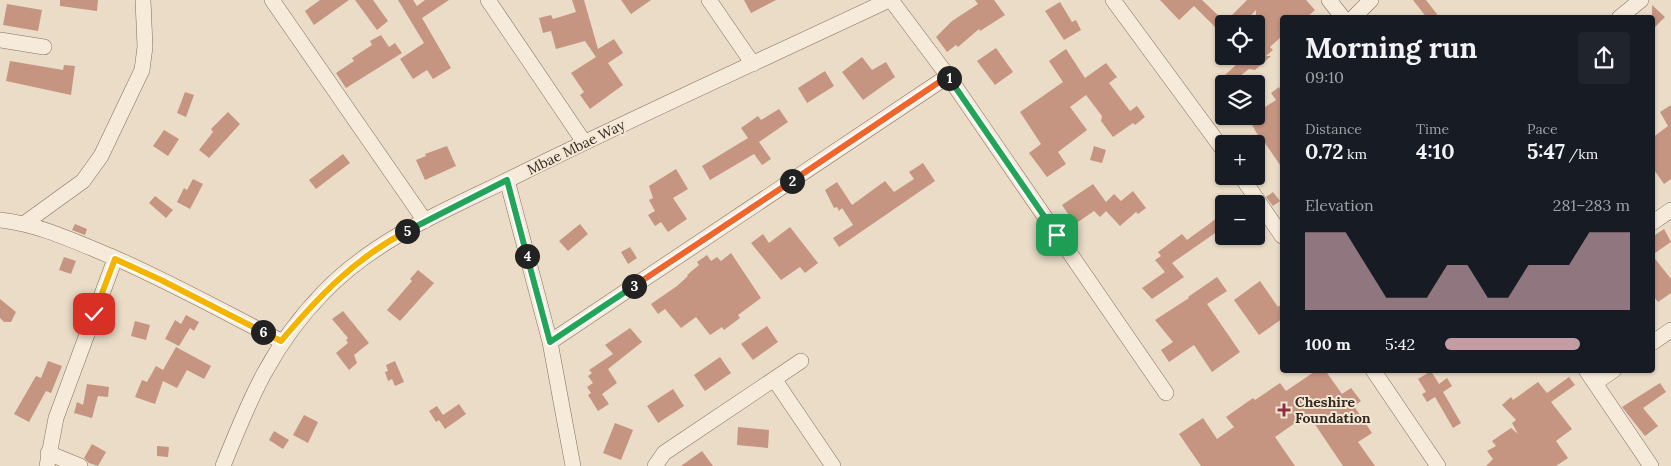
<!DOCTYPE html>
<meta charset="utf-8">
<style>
body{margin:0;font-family:Lora,serif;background:#20242c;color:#f1f3f6;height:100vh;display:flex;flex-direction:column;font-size:19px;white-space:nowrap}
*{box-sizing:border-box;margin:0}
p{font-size:16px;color:#9ea1a6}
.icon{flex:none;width:28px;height:28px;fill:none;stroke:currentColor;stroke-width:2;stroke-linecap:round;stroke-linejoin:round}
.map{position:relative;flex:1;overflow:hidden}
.drawer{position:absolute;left:1280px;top:15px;width:375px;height:358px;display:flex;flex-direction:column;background:#171b24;border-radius:5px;box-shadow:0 1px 4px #0004}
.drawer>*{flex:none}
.controls{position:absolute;left:1215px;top:15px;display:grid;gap:10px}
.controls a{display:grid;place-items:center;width:50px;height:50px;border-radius:5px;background:#171b24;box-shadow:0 1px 4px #0004;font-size:25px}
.pin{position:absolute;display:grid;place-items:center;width:42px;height:42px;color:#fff;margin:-21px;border-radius:10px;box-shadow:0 2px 8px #0006}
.km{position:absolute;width:25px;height:25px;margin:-12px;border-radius:50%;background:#222;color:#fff;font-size:14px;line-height:25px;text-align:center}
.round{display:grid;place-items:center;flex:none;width:52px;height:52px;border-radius:5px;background:#20242c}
.overview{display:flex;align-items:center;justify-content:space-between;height:85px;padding:0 25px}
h1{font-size:28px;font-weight:700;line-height:38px}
.stats{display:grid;grid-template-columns:repeat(3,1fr);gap:8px;height:85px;padding:5px 25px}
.stats div{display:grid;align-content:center}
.stats b{font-size:21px;font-weight:700}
.stats small{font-size:14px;font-weight:400}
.stats p{font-size:14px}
.chart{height:140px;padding:10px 25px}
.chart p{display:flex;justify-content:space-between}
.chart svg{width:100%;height:90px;margin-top:5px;fill:#c49da4;opacity:.7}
ul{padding:0 25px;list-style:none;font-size:16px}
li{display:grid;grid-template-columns:80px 60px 1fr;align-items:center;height:38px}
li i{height:12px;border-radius:6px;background:#c49da4}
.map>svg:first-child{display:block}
</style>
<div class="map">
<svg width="1671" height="466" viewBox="0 0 1671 466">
<rect width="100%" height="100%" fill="#eadcc7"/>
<path fill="#c59581" d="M 60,0 L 98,0 L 97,11 L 60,6 Z
M 320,0 L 349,0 L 314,25 L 305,11 Z
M 355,0 L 373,0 L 388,21 L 377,30 Z
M 398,0 L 413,0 L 417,6 L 425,0 L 449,0 L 422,18 L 451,68 L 433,79 L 427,70 L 413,79 L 400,59 L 424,43 Z
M 572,0 L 584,0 L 598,49 L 614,39 L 623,53 L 608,63 L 623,85 L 590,109 L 580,95 L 584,92 L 571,73 L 596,57 L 585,41 L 556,49 L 551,31 L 543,33 L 539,18 L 551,15 L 553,19 L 576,12 Z
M 621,0 L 651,0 L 631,14 Z
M 744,0 L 776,0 L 751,13 Z
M 975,0 L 994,0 L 1005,15 L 980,31 L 979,29 L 958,47 L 956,45 L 947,52 L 936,37 L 952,21 L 978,4 Z
M 1160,0 L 1202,0 L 1225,22 L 1218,30 L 1194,6 L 1179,20 Z
M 1247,0 L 1306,0 L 1315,10 L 1306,18 L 1282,18 L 1282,36 L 1270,47 L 1273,50 L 1266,56 L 1271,56 L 1255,70 L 1249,69 L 1230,84 L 1225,75 L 1237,64 L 1236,62 L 1256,56 L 1256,10 L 1242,24 L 1237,24 L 1230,17 Z
M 1413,0 L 1426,0 L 1440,18 L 1427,18 Z
M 1060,2 L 1072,22 L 1076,20 L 1081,30 L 1064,40 L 1045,11 Z
M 7,4 L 42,10 L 38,31 L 3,25 Z
M 1652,5 L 1665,17 L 1652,30 Z
M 381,35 L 389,47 L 395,43 L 402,53 L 346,88 L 336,73 L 354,61 L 352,58 L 372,45 L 370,41 Z
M 996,48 L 1013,72 L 995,85 L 977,61 Z
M 1066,49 L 1085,78 L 1106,63 L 1117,77 L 1109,83 L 1130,111 L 1137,106 L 1145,117 L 1135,125 L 1133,123 L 1113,137 L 1101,121 L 1102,116 L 1086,95 L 1070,107 L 1087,130 L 1058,152 L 1066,164 L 1047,177 L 1029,153 L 1041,144 L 1020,112 L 1063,82 L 1049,61 Z
M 862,57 L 872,70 L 886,62 L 895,77 L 863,100 L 842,72 Z
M 10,61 L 63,70 L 64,65 L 75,66 L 71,95 L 6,81 Z
M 825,71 L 834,86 L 807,103 L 798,88 Z
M 1279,87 L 1282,92 L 1282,168 L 1265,143 L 1263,144 L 1248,118 L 1256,116 L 1256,113 L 1276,100 L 1271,93 Z
M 185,92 L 194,95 L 186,117 L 177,113 Z
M 1671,105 L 1671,179 L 1664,184 L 1652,167 L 1652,138 L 1668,126 L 1660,112 Z
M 779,109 L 788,122 L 759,142 L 771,159 L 762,165 L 754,154 L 710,180 L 702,166 L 748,138 L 741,128 L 758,116 L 761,120 Z
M 228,112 L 240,124 L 209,158 L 199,150 L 213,132 L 211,129 Z
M 164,130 L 179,139 L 168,156 L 153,146 Z
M 447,146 L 456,166 L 425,180 L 416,160 L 426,156 L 425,154 Z
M 1094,146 L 1106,150 L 1102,163 L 1090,160 Z
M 343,154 L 350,163 L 316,189 L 309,180 Z
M 923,163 L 935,181 L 839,247 L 833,238 L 853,225 L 842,208 L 839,211 L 837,207 L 834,208 L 825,190 L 837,182 L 852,205 L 885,181 L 894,192 L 914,179 L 909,172 Z
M 676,169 L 688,189 L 673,198 L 687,219 L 668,232 L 661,222 L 655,226 L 648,215 L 655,211 L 649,200 L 653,198 L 649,186 Z
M 193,179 L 203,184 L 190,209 L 177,202 L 184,188 L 187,190 Z
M 1093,184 L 1106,202 L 1114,194 L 1121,201 L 1133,191 L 1146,208 L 1138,214 L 1136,212 L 1120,226 L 1106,211 L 1100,217 L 1094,211 L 1075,224 L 1062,205 Z
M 1273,192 L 1280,201 L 1273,206 L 1266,197 Z
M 155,196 L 173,210 L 166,218 L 149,203 Z
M 1224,213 L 1224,227 L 1172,263 L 1184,277 L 1152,299 L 1142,288 L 1165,272 L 1155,260 L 1161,256 L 1158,252 L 1182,234 L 1187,240 Z
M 75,224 L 87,229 L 85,235 L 72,230 Z
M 580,224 L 588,234 L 568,251 L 559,241 Z
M 790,227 L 818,263 L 805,273 L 800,267 L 781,280 L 751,243 L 763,234 L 769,243 Z
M 1664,229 L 1671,242 L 1652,255 L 1652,237 Z
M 630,247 L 637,258 L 628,264 L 621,252 Z
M 731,253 L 761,298 L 738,315 L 740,318 L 724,330 L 722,327 L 710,335 L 696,317 L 681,328 L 665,309 L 658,314 L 651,304 L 677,286 L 688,276 L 687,275 L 699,265 L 697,262 L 707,255 L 711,261 L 717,257 L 721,261 Z
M 1652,255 L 1671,279 L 1671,293 L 1658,302 L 1652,294 Z
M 64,257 L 76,261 L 71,274 L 59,270 Z
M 418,270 L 434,283 L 400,321 L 387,310 L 412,281 L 410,279 Z
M 1217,277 L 1227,291 L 1207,304 L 1240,352 L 1212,372 L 1194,345 L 1169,362 L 1161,350 L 1173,342 L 1155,320 L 1189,298 L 1188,297 Z
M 1260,281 L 1278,307 L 1282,304 L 1282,319 L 1259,335 L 1234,300 Z
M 0,299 L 16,312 L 11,322 L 4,322 L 0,318 Z
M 343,311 L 369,343 L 354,355 L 357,363 L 349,370 L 336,353 L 348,343 L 346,340 L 348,338 L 332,319 Z
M 186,315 L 199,322 L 194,331 L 190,328 L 179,346 L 165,339 L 175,320 L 181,324 Z
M 135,321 L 150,325 L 146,340 L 131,336 Z
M 767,326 L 778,342 L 753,360 L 741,344 Z
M 630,328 L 642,342 L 608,369 L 617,383 L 602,394 L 609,404 L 598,411 L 588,395 L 591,393 L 587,387 L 593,383 L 588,376 L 592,373 L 589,370 L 613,354 L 605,345 Z
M 176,347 L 211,366 L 204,379 L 187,370 L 177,388 L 163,381 L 155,404 L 135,397 L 142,380 L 147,382 L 156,366 L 163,370 Z
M 720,357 L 731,373 L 705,391 L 694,375 Z
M 48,361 L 62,366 L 51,393 L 46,391 L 29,422 L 14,414 L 36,376 L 41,378 Z
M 395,361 L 404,382 L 395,386 L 392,379 L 388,381 L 385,372 L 388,371 L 386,365 Z
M 1317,370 L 1325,370 L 1342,394 L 1351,388 L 1361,401 L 1354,406 L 1372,433 L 1358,442 L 1375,466 L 1343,466 L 1308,414 L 1275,437 L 1295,466 L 1201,466 L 1179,434 L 1203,418 L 1217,439 L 1234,427 L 1226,417 L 1253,398 L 1255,400 L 1280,383 L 1286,391 Z
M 1431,371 L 1439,384 L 1447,378 L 1452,386 L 1443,392 L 1461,423 L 1453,428 L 1435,397 L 1427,402 L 1422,394 L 1426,392 L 1418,379 Z
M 1569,377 L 1575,385 L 1551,402 L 1572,429 L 1556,441 L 1568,458 L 1556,466 L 1486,466 L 1493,459 L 1487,451 L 1496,446 L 1492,441 L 1511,428 L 1518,434 L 1512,423 L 1516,420 L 1502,405 L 1511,397 L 1513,400 L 1538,382 L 1547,393 Z
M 1660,383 L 1666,392 L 1643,408 L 1658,426 L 1645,436 L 1622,407 Z
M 87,384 L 109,387 L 108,397 L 98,396 L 92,418 L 74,413 L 77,402 L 83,405 Z
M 673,389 L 684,406 L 658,423 L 647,406 Z
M 459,404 L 466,414 L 445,429 L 439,420 L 436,422 L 429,411 L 437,406 L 443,415 Z
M 304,415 L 318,422 L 308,443 L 293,435 Z
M 615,423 L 633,430 L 621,460 L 603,453 Z
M 738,427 L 769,430 L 768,448 L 737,445 Z
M 274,431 L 289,440 L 283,449 L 269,440 Z
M 92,444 L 106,452 L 98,466 L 89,463 L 84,458 Z
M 157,446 L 169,447 L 168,457 L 157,456 Z
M 702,451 L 713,466 L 681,466 Z"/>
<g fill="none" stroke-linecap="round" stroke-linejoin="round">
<g stroke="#856e5e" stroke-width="16">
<path id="minor" d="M 272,0 L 425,221
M 488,0 L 584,142
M 709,0 L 753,64
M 891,0 L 948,76 L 1166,393
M 1113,0 L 1224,151
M 1329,0 L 1343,18
M 1353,18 L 1371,0
M 1619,18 L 1641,0
M 0,40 L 44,47
M 1241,176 L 1282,236
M 507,180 L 550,342 L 573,466
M 0,220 C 42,225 76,242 115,258 C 172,283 226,313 281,341
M 25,223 L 83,181 L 101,156 L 142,70 L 145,47 L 143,0
M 1652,223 L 1671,210
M 550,342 L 948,76
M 1652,343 L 1671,330
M 1373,370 L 1438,466
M 1586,370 L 1651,466
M 774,379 L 833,466
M 1595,383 L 1614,370
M 48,453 L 80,466
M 47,466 L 56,418 L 115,259
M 223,466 C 250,398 272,345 324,292 C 377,237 451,208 518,175 C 641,114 766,58 889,0
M 655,466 L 664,453 L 801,361"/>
</g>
<use href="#minor" stroke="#f6eada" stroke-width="15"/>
</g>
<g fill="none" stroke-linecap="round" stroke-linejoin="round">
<g stroke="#fff" stroke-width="10">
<path id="split-1" d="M 949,78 L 1057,235"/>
</g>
<g stroke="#fff" stroke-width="10">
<path id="split-2" d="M 792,181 L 948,76 L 949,78"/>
</g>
<g stroke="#fff" stroke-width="10">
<path id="split-3" d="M 634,286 L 792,181"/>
</g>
<g stroke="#fff" stroke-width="10">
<path id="split-4" d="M 527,256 L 550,342 L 634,286"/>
</g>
<g stroke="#fff" stroke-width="10">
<path id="split-5" d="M 407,231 L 507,180 L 527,256"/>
</g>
<g stroke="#fff" stroke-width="10">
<path id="split-6" d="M 263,332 L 281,341 C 319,296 354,259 407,231"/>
</g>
<g stroke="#fff" stroke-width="10">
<path id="split-7" d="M 94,314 L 115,259 L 161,280 L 263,332"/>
</g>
<use href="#split-1" stroke="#22a559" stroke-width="6"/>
<use href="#split-2" stroke="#f0652b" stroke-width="6"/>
<use href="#split-3" stroke="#f0652b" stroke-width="6"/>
<use href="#split-4" stroke="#22a559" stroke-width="6"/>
<use href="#split-5" stroke="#22a559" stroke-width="6"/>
<use href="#split-6" stroke="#f5b400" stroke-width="6"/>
<use href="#split-7" stroke="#f5b400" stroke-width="6"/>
</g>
<path fill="#8e343f" stroke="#f3e7d6" stroke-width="2" d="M1281.5 402.5h5v5h5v5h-5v5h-5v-5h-5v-5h5z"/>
<g text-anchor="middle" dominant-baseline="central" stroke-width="4" stroke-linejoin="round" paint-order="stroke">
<g font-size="14" fill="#362820" stroke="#f3e7d6">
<text transform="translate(576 147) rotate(-26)">Mbae Mbae Way</text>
</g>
<g font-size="14" font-weight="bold" fill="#362820" stroke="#f3e7d6" text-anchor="start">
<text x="1295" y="402">Cheshire<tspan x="1295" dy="16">Foundation</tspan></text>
</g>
</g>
</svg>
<div class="controls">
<a><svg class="icon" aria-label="locate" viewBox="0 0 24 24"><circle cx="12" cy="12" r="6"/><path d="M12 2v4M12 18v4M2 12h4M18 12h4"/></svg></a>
<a><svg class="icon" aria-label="layers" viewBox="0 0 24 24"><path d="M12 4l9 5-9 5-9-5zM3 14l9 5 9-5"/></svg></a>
<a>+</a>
<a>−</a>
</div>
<div class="pin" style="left:1057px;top:235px;background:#1e9e55"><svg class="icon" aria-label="arrive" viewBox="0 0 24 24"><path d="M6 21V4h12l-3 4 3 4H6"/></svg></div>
<div class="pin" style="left:94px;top:314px;background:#d93025"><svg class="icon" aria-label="check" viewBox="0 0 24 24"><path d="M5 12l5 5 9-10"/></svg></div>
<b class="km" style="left:949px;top:78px">1</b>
<b class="km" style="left:792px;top:181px">2</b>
<b class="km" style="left:634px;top:286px">3</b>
<b class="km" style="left:527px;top:256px">4</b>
<b class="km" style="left:407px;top:231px">5</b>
<b class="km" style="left:263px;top:332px">6</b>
<section class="drawer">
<div class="overview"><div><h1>Morning run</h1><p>09:10</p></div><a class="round"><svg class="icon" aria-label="share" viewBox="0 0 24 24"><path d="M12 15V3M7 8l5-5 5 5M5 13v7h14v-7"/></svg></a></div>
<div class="stats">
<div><p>Distance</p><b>0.72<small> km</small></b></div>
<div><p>Time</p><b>4:10</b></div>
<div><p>Pace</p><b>5:47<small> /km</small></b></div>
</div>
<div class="chart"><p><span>Elevation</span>281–283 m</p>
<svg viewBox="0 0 160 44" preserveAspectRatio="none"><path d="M0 44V6L10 6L20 6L30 22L40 38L50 38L60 38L70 22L80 22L90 38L100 38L110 22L120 22L130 22L140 6L150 6L160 6V44z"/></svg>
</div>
<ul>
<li><b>100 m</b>5:42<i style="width:73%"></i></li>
</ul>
</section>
</div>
